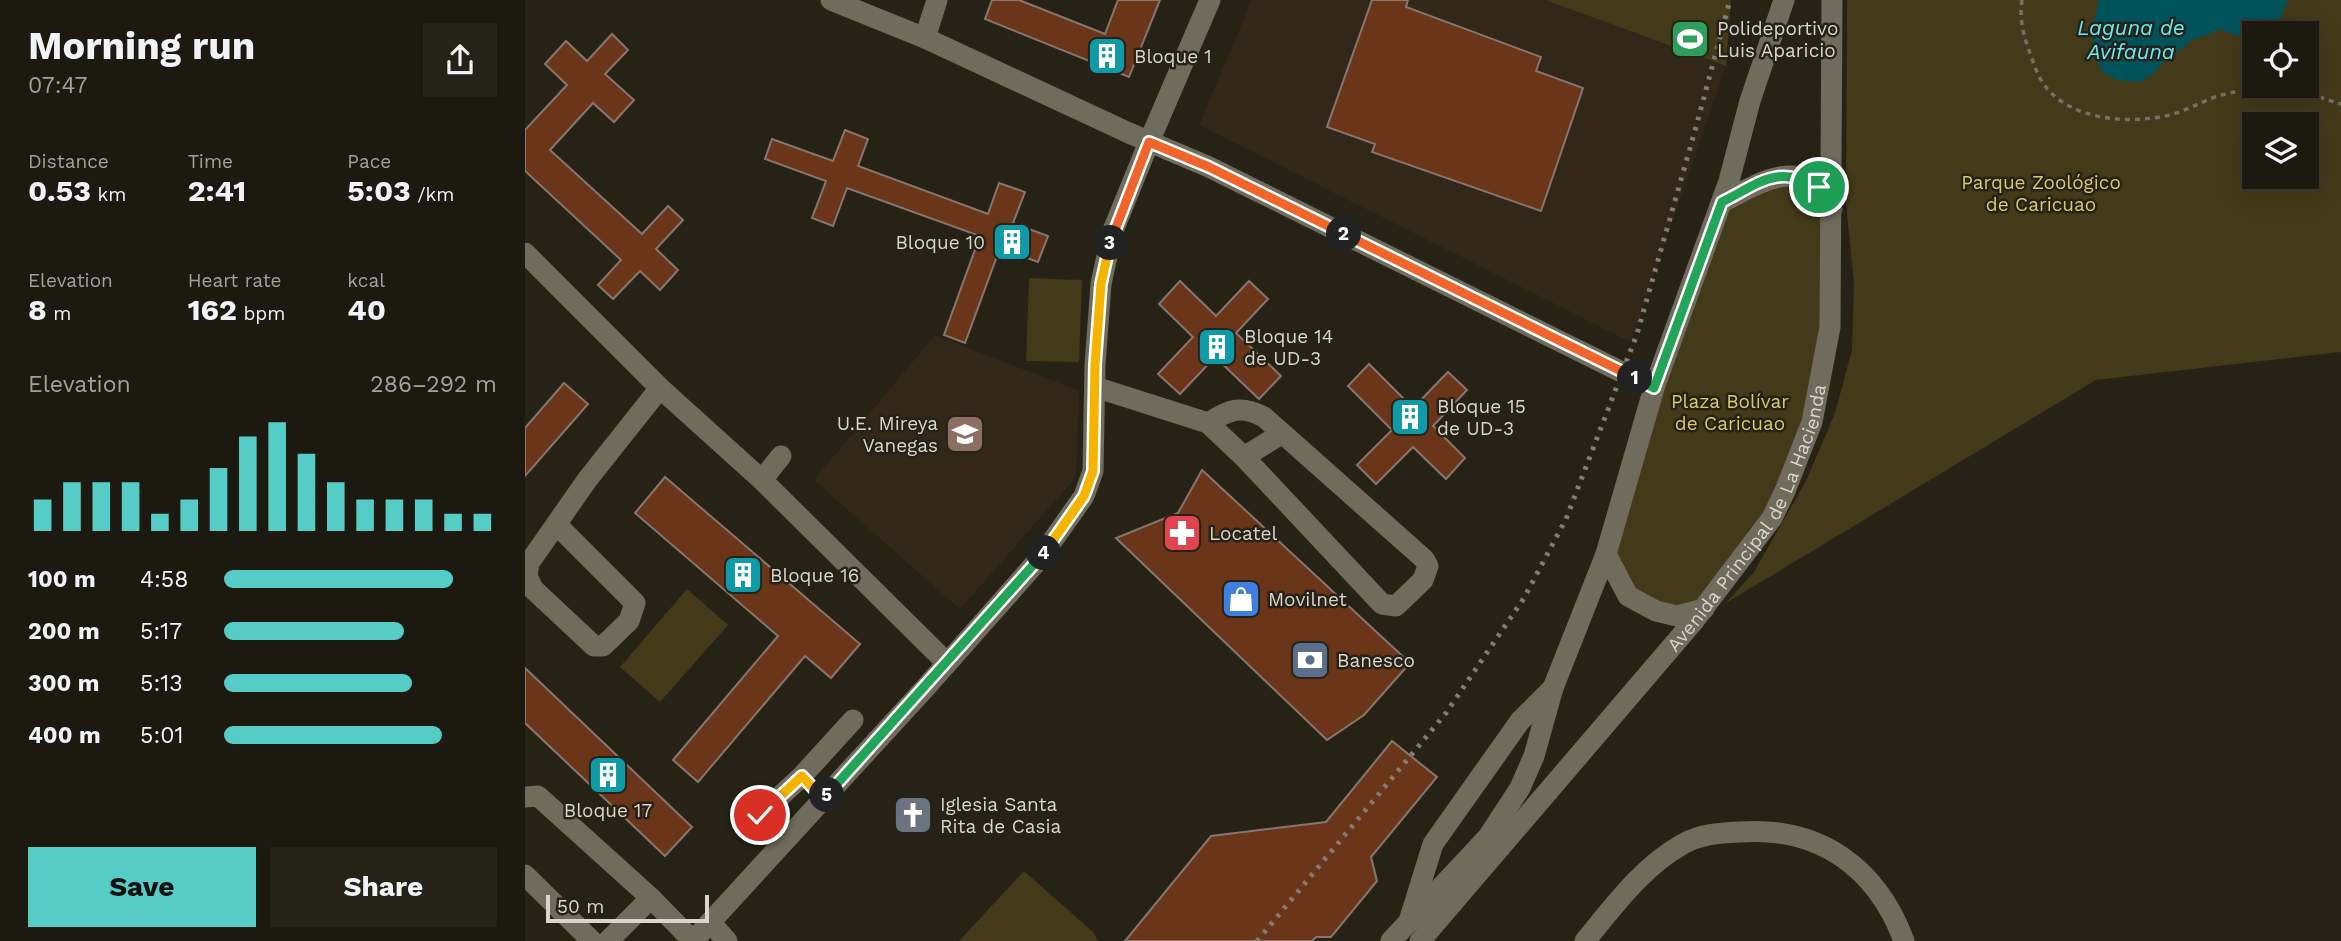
<!DOCTYPE html>
<meta charset="utf-8">
<style>
body{margin:0;font-family:"Work Sans",sans-serif;background:#252319;color:#f1f3f6;height:100vh;display:flex;flex-direction:column;font-size:26px;white-space:nowrap}
*{box-sizing:border-box;margin:0}
p{font-size:23px;color:#a0a19f}
.icon{flex:none;width:38px;height:38px;fill:none;stroke:currentColor;stroke-width:2;stroke-linecap:round;stroke-linejoin:round}
.map{position:relative;flex:1;overflow:hidden}
.sheet{display:flex;flex-direction:column;background:#1c1a10;width:525px}
.sheet>*{flex:none}
.tools{position:absolute;left:1717px;top:21px;display:grid;gap:14px}
.tools a{display:grid;place-items:center;width:77px;height:77px;border-radius:0px;background:#1c1a10;box-shadow:0 7px 28px #0002,0 0 0 2px #3a3830;font-size:35px}
.scale{position:absolute;left:21px;bottom:18px;width:163px;box-sizing:border-box;padding-left:7px;border:4px solid #d7d5cd;border-top:0;font-size:19px;line-height:24px;white-space:nowrap;color:#d7d5cd;-webkit-text-stroke:5px #262316;paint-order:stroke}
.pin{position:absolute;display:grid;place-items:center;width:60px;height:60px;color:#fff;margin:-30px;border:4px solid #fff;border-radius:50%;box-shadow:0 2px 7px #0007}
.km{position:absolute;width:35px;height:35px;margin:-18px;border-radius:50%;background:#222;color:#fff;font-size:19px;line-height:35px;text-align:center}
.round{display:grid;place-items:center;flex:none;width:74px;height:74px;border-radius:0px;background:#252319}
.summary{display:flex;align-items:center;justify-content:space-between;height:119px;padding:0 28px}
h1{font-size:38px;font-weight:700;line-height:52px}
.stats{display:grid;grid-template-columns:repeat(3,1fr);gap:10px;height:119px;padding:7px 28px}
.stats div{display:grid;align-content:center}
.stats b{font-size:30px;font-weight:700}
.stats small{font-size:19px;font-weight:400}
.stats p{font-size:19px}
.chart{height:196px;padding:14px 28px}
.chart p{display:flex;justify-content:space-between}
.chart svg{width:100%;height:126px;margin-top:7px;stroke:#55cdc6;stroke-width:6}
.primary-button{display:flex;gap:14px;margin-top:auto;padding:14px 28px}
.primary-button a{flex:1;height:80px;border-radius:0px;background:#55cdc6;color:#111;font-size:28px;font-weight:700;line-height:80px;text-align:center}
.primary-button a+a{background:#252319;color:#f1f3f6}
ul{padding:0 28px;list-style:none;font-size:23px}
li{display:grid;grid-template-columns:112px 84px 1fr;align-items:center;height:52px}
li i{height:18px;border-radius:9px;background:#55cdc6}
main{display:flex;flex:1;min-height:0}
.map>svg:first-child{display:block}
</style>
<main>
<section class="sheet">
<div class="summary"><div><h1>Morning run</h1><p>07:47</p></div><a class="round"><svg class="icon" aria-label="share" viewBox="0 0 24 24"><path d="M12 15V3M7 8l5-5 5 5M5 13v7h14v-7"/></svg></a></div>
<div class="stats">
<div><p>Distance</p><b>0.53<small> km</small></b></div>
<div><p>Time</p><b>2:41</b></div>
<div><p>Pace</p><b>5:03<small> /km</small></b></div>
</div>
<div class="stats">
<div><p>Elevation</p><b>8<small> m</small></b></div>
<div><p>Heart rate</p><b>162<small> bpm</small></b></div>
<div><p>kcal</p><b>40</b></div>
</div>
<div class="chart"><p><span>Elevation</span>286–292 m</p>
<svg viewBox="0 0 160 44" preserveAspectRatio="none"><path d="M5 44V33M15 44V27M25 44V27M35 44V27M45 44V38M55 44V33M65 44V22M75 44V11M85 44V6M95 44V17M105 44V27M115 44V33M125 44V33M135 44V33M145 44V38M155 44V38"/></svg>
</div>
<ul>
<li><b>100 m</b>4:58<i style="width:84%"></i></li>
<li><b>200 m</b>5:17<i style="width:66%"></i></li>
<li><b>300 m</b>5:13<i style="width:69%"></i></li>
<li><b>400 m</b>5:01<i style="width:80%"></i></li>
</ul>
<div class="primary-button"><a>Save</a><a>Share</a></div>
</section>
<div class="map">
<svg width="1816" height="941" viewBox="0 0 1816 941">
<rect width="100%" height="100%" fill="#262316"/>
<path fill="#322819" d="M 727,0 L 1020,0 L 1201,66 L 1106,342 L 674,125 Z
M 410,335 L 554,391 L 551,477 L 435,609 L 289,480 Z"/>
<path fill="#423a18" fill-rule="evenodd" d="M 1020,0 L 1206,0 L 1201,66 Z
M 1322,0 L 1816,0 L 1816,352 L 1571,380 L 1201,603 L 1229,572 L 1281,481 L 1310,413 L 1327,350 L 1329,283 L 1321,204 ZM 1729,33 L 1782,33 L 1782,86 L 1729,86 ZM 1729,124 L 1782,124 L 1782,177 L 1729,177 Z
M 1244,178 L 1294,187 L 1305,278 L 1276,454 L 1179,609 L 1131,611 L 1081,554 L 1197,202 Z
M 504,278 L 557,280 L 554,362 L 501,361 Z
M 162,589 L 203,625 L 135,702 L 95,667 Z
M 499,871 L 568,932 L 573,941 L 434,941 Z"/>
<path fill="#00525b" d="M 1574,0 L 1763,0 L 1749,33 L 1729,33 L 1729,43 L 1696,29 L 1667,40 L 1656,49 L 1644,56 L 1628,74 L 1614,82 L 1592,80 L 1577,71 L 1568,51 L 1567,30 Z"/>
<path fill="#6a3519" stroke="#86766f" stroke-width="2" d="M 467,0 L 494,0 L 580,34 L 593,0 L 635,0 L 604,77 L 460,19 Z
M 847,0 L 883,0 L 881,7 L 1016,57 L 1011,71 L 1058,88 L 1016,211 L 847,152 L 850,144 L 802,127 Z
M 87,34 L 103,50 L 80,74 L 109,100 L 89,122 L 68,103 L 25,150 L 117,234 L 143,206 L 158,220 L 131,249 L 153,270 L 135,290 L 115,271 L 88,299 L 73,285 L 96,260 L 0,171 L 0,130 L 42,85 L 20,64 L 41,41 L 62,61 Z
M 320,130 L 343,139 L 333,166 L 463,214 L 474,183 L 500,192 L 488,223 L 523,236 L 513,262 L 475,248 L 440,343 L 419,335 L 455,236 L 322,188 L 308,226 L 287,218 L 301,181 L 240,159 L 247,139 L 308,161 Z
M 655,281 L 691,316 L 724,281 L 743,299 L 711,333 L 756,376 L 734,399 L 690,357 L 655,394 L 633,374 L 668,337 L 634,304 Z
M 844,364 L 888,408 L 923,372 L 942,390 L 908,426 L 940,458 L 921,479 L 888,447 L 851,484 L 832,465 L 867,430 L 823,386 Z
M 39,383 L 63,404 L 0,476 L 0,428 Z
M 677,470 L 885,663 L 839,715 L 802,740 L 591,538 L 653,513 Z
M 140,477 L 335,644 L 306,678 L 280,656 L 173,782 L 148,760 L 253,636 L 110,513 Z
M 0,668 L 167,827 L 140,856 L 0,723 Z
M 867,741 L 912,777 L 846,857 L 852,881 L 806,937 L 791,937 L 787,941 L 600,941 L 686,836 L 801,822 Z"/>
<g fill="none" stroke-linecap="round" stroke-linejoin="round">
<path stroke="#737065" stroke-width="3.5" stroke-dasharray="5 5" stroke-linecap="butt" d="M 1497,0 C 1493,25 1502,44 1510,67 C 1528,119 1597,126 1645,115 C 1660,111 1674,103 1690,97 C 1705,92 1737,86 1753,88 C 1774,89 1796,98 1816,104"/>
<g stroke="#6f6c5d" stroke-width="21">
<path d="M 306,0 L 400,38 L 604,133 L 684,167 L 1129,388"/>
<path d="M 400,38 L 412,0"/>
<path d="M 1197,202 C 1225,189 1267,158 1295,190 C 1300,195 1303,203 1307,209"/>
<path d="M 0,253 L 135,388 L 237,480 L 422,663"/>
<path d="M 570,387 L 683,423 L 719,457 L 857,604 L 871,606 L 898,580 L 903,566 L 899,559 L 739,417 C 716,405 705,409 683,423"/>
<path d="M 719,457 L 756,434"/>
<path d="M 237,480 L 256,456"/>
<path d="M 32,525 L 110,603 L 104,621 L 78,646 L 69,646 L 8,589 L 2,576 L 4,563 L 62,480 L 135,388"/>
<path d="M 1081,554 L 1103,596 L 1131,611 L 1152,616 L 1179,609"/>
<path d="M 0,797 L 13,796 L 126,898 L 168,941"/>
<path d="M 235,815 L 277,776 L 328,720"/>
<path d="M 0,875 L 67,941"/>
<path d="M 885,918 L 908,844 L 995,721 L 1028,688"/>
<path d="M 185,922 L 202,941"/>
<path d="M 83,941 L 126,898"/>
<path d="M 168,941 L 402,686 L 516,557 L 559,496 L 568,471 L 570,365 L 576,284 L 587,233 L 624,142 L 685,0"/>
<path d="M 866,941 L 963,837 L 995,788 L 1009,756 L 1028,688 L 1081,554 L 1129,388 L 1204,181 L 1225,101 L 1259,0"/>
<path id="s1" d="M 895,941 L 1168,622 L 1247,518 L 1260,491 L 1287,422 L 1305,327 L 1307,0"/>
<path d="M 1060,941 C 1089,906 1118,866 1158,844 C 1175,834 1196,833 1215,832 C 1295,826 1352,868 1379,941"/>
</g>
<path stroke="#817f75" stroke-width="5" stroke-dasharray="3.5 7" stroke-linecap="butt" d="M 732,941 L 921,713 L 999,598 L 1041,519 L 1112,334 L 1171,127 L 1205,0"/>
</g>
<g fill="none" stroke-linecap="round" stroke-linejoin="round">
<g stroke="#fff" stroke-width="14">
<path id="split-1" d="M 1110,378 L 1129,388 L 1197,202 C 1235,183 1252,164 1294,187"/>
</g>
<g stroke="#fff" stroke-width="14">
<path id="split-2" d="M 819,234 L 1110,378"/>
</g>
<g stroke="#fff" stroke-width="14">
<path id="split-3" d="M 585,243 L 624,142 L 684,167 L 819,234"/>
</g>
<g stroke="#fff" stroke-width="14">
<path id="split-4" d="M 519,553 L 559,496 L 568,471 L 570,365 L 576,284 L 585,243"/>
</g>
<g stroke="#fff" stroke-width="14">
<path id="split-5" d="M 302,795 L 519,553"/>
</g>
<g stroke="#fff" stroke-width="14">
<path id="split-6" d="M 235,815 L 277,776 L 298,799 L 302,795"/>
</g>
<use href="#split-1" stroke="#22a559" stroke-width="9"/>
<use href="#split-2" stroke="#f0652b" stroke-width="9"/>
<use href="#split-3" stroke="#f0652b" stroke-width="9"/>
<use href="#split-4" stroke="#f5b400" stroke-width="9"/>
<use href="#split-5" stroke="#22a559" stroke-width="9"/>
<use href="#split-6" stroke="#f5b400" stroke-width="9"/>
</g>
<defs>
<g id="stadium-square" transform="scale(2.0125)"><rect x="-9" y="-9" width="18" height="18" rx="4" fill="#2e9e5b" stroke="#262316"/><path d="M0-5a6.5 5 0 1 0 0 10a6.5 5 0 1 0 0-10ZM-3.5-1.8h7v3.6h-7Z" fill="#fff"/></g>
<g id="building-square" transform="scale(2.0125)"><rect x="-9" y="-9" width="18" height="18" rx="4" fill="#0f9aa8" stroke="#262316"/><path d="M-4-6H4V6H1V3H-1V6H-4ZM-2.5-4.3h1.7v1.8h-1.7ZM.8-4.3h1.7v1.8H.8ZM-2.5-1h1.7V.8h-1.7ZM.8-1h1.7V.8H.8Z" fill="#fff"/></g>
<g id="school-square" transform="scale(2.0125)"><rect x="-9" y="-9" width="18" height="18" rx="4" fill="#8d6e63" stroke="#262316"/><path d="M0-5L7-2L0 1L-7-2ZM-4 1L0 2.5L4 1V4Q0 6-4 4Z" fill="#fff"/></g>
<g id="pharmacy-square" transform="scale(2.0125)"><rect x="-9" y="-9" width="18" height="18" rx="4" fill="#e0444e" stroke="#262316"/><path d="M-2-6h4v4h4v4h-4v4h-4v-4h-4v-4h4Z" fill="#fff"/></g>
<g id="shop-square" transform="scale(2.0125)"><rect x="-9" y="-9" width="18" height="18" rx="4" fill="#3f7fe0" stroke="#262316"/><path d="M-5-2.5h2.3a2.7 3.5 0 0 1 5.4 0H5L5.5 6h-11ZM-1.5-2.5h3a1.5 2.3 0 0 0-3 0Z" fill="#fff"/></g>
<g id="bank-square" transform="scale(2.0125)"><rect x="-9" y="-9" width="18" height="18" rx="4" fill="#5c6f8a" stroke="#262316"/><path d="M-6-4H6V4H-6ZM0-2.3a2.3 2.3 0 1 0 0 4.6a2.3 2.3 0 1 0 0-4.6Z" fill="#fff"/></g>
<g id="church-square" transform="scale(2.0125)"><rect x="-9" y="-9" width="18" height="18" rx="4" fill="#6b7280" stroke="#262316"/><path d="M-1.2-6h2.4v3.5h3.3v2.4h-3.3V6h-2.4V-.1h-3.3v-2.4h3.3Z" fill="#fff"/></g>
</defs>
<g fill-rule="evenodd">
<use href="#stadium-square" x="1165" y="39"/>
<use href="#building-square" x="582" y="56"/>
<use href="#building-square" x="487" y="242"/>
<use href="#building-square" x="692" y="347"/>
<use href="#building-square" x="885" y="417"/>
<use href="#school-square" x="440" y="434"/>
<use href="#pharmacy-square" x="657" y="533"/>
<use href="#building-square" x="218" y="575"/>
<use href="#shop-square" x="716" y="599"/>
<use href="#bank-square" x="785" y="660"/>
<use href="#building-square" x="83" y="775"/>
<use href="#church-square" x="388" y="815"/>
</g>
<g text-anchor="middle" dominant-baseline="central" stroke-width="5" stroke-linejoin="round" paint-order="stroke">
<g font-size="19" fill="#d7d5cd" stroke="#262316" text-anchor="start">
<text x="1192" y="28">Polideportivo<tspan x="1192" dy="22">Luis Aparicio</tspan></text>
<text x="609" y="56">Bloque 1</text>
<text x="460" y="242" text-anchor="end">Bloque 10</text>
<text x="719" y="336">Bloque 14<tspan x="719" dy="22">de UD-3</tspan></text>
<text x="912" y="406">Bloque 15<tspan x="912" dy="22">de UD-3</tspan></text>
<text x="413" y="423" text-anchor="end">U.E. Mireya<tspan x="413" dy="22">Vanegas</tspan></text>
<text x="684" y="533">Locatel</text>
<text x="245" y="575">Bloque 16</text>
<text x="743" y="599">Movilnet</text>
<text x="812" y="660">Banesco</text>
<text x="415" y="804">Iglesia Santa<tspan x="415" dy="22">Rita de Casia</tspan></text>
<text x="83" y="810" text-anchor="middle">Bloque 17</text>
</g>
<g font-size="19" fill="#dcc76a" stroke="#262316">
<text x="1516" y="182">Parque Zoológico<tspan x="1516" dy="22">de Caricuao</tspan></text>
<text x="1205" y="401">Plaza Bolívar<tspan x="1205" dy="22">de Caricuao</tspan></text>
</g>
<g font-size="19" fill="#d7d5cd" stroke="#262316">
<text stroke="none"><textPath href="#s1" startOffset="539">Avenida Principal de La Hacienda</textPath></text>
</g>
<g font-size="21" font-style="italic" fill="#66e8fb" stroke="#262316">
<text x="1606" y="27">Laguna de<tspan x="1606" dy="24">Avifauna</tspan></text>
</g>
</g>
</svg>
<div class="tools">
<a><svg class="icon" aria-label="locate" viewBox="0 0 24 24"><circle cx="12" cy="12" r="6"/><path d="M12 2v4M12 18v4M2 12h4M18 12h4"/></svg></a>
<a><svg class="icon" aria-label="layers" viewBox="0 0 24 24"><path d="M12 4l9 5-9 5-9-5zM3 14l9 5 9-5"/></svg></a>
</div>
<div class="scale">50 m</div>
<div class="pin" style="left:1294px;top:187px;background:#1e9e55"><svg class="icon" aria-label="arrive" viewBox="0 0 24 24"><path d="M6 21V4h12l-3 4 3 4H6"/></svg></div>
<div class="pin" style="left:235px;top:815px;background:#d93025"><svg class="icon" aria-label="check" viewBox="0 0 24 24"><path d="M5 12l5 5 9-10"/></svg></div>
<b class="km" style="left:1110px;top:378px">1</b>
<b class="km" style="left:819px;top:234px">2</b>
<b class="km" style="left:585px;top:243px">3</b>
<b class="km" style="left:519px;top:553px">4</b>
<b class="km" style="left:302px;top:795px">5</b>
</div>
</main>
